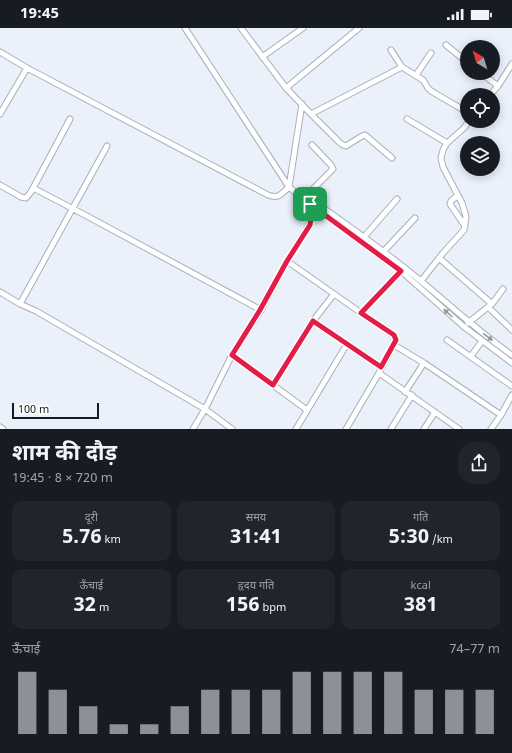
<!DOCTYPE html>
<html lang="hi">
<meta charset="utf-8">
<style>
body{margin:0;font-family:Georgia,"Noto Sans Devanagari",serif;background:#20242c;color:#f1f3f6;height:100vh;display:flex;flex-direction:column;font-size:15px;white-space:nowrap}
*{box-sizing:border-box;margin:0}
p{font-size:13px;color:#9ea1a6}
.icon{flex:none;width:22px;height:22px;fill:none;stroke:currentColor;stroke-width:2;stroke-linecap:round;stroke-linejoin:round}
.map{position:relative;height:401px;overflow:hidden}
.panel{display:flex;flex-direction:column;background:#171b24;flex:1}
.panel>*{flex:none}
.needle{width:26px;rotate:322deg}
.controls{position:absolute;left:460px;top:12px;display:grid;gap:8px}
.controls a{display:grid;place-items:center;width:40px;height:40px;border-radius:50%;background:#171b24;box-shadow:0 2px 10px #0003;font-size:20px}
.scale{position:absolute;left:12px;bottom:10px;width:87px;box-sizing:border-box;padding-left:4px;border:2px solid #181b1e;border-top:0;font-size:11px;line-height:14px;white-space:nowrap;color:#181b1e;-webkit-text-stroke:3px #fff;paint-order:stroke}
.pin{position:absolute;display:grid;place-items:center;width:34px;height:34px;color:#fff;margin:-17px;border-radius:8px;box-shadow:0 2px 6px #0006}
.round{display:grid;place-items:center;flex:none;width:42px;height:42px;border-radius:16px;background:#20242c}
.headline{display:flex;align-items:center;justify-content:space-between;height:68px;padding:0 12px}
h1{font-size:22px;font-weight:700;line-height:30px}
.stats{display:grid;grid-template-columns:repeat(3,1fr);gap:6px;height:68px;padding:4px 12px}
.stats div{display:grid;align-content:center;border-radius:10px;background:#20242c;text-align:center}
.stats b{font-size:20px;font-weight:700}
.stats small{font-size:11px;font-weight:400}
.stats p{font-size:11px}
.chart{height:112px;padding:8px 12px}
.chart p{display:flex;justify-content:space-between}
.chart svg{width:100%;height:72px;margin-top:4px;stroke:#8c9099;stroke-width:6}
.status{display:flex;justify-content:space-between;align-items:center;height:28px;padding:0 20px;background:#171b24;direction:ltr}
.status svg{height:11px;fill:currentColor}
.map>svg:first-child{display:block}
</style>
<div class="status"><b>19:45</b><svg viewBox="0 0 49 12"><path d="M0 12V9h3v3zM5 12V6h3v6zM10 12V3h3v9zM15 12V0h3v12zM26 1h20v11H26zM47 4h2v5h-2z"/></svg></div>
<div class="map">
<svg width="512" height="401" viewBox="0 0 512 401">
<rect width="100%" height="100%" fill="#eaf1fb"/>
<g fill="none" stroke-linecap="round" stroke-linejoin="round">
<g stroke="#a8afb8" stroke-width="7">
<path id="minor" d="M 185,0 L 289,159 L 303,171 L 401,243 L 463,298 L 512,335
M 241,0 L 286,60 L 311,86 L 339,114 L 343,117 L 346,118 L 362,108 L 365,107 L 392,130
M 446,17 L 467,34
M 391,22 L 402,39 L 423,52 L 428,60 L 431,63 L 467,84
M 0,24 L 27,40 L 268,167 C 279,171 281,166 289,159 L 302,76
M 262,29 L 303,0
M 481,45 L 498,58
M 416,47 L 431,25
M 286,60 L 359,0
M 490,67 L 498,58 L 512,36
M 0,86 L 27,40
M 311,86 L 402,39
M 407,91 L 447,115
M 0,157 L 21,169 L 26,170 L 31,164 L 70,91
M 33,160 L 85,187 L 261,282
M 457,168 L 451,173 L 450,176 L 465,198
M 303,171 L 333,141 L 331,137 L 312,117
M 314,177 L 322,179 C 356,203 390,227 422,254 C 452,279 480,305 512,327
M 364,209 L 397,171
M 383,224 L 415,190
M 439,230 L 492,276 L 488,279 L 512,302
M 287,233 L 334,266 L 390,305 L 395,309 C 395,319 383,335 379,345 L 346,401
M 421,253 L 443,225 L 464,202 L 466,189 L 465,185 L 462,175 L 443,139 L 441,130 L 443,122 L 447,115 L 464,100 L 469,93
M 0,264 L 20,276 L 36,283 L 205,381 L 232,401
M 20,276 L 107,118
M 492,276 L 503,261
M 361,285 L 401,243
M 313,293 L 381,339
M 468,295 L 488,279
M 447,312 L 512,358
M 394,317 L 424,335 L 501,387
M 232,327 L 307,382
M 471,328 L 482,313
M 379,345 L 459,401
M 273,357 L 313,293 L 334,266
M 405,364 L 424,335
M 0,399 L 3,401
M 193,401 L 205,381 L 232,327 L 261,282 L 287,233 L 309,197 L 311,190 L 310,176
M 296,401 L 347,316
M 391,401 L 412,367
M 424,401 L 435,384
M 491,401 L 501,387 L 512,367"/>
</g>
<use href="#minor" stroke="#fff" stroke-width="5"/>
</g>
<defs><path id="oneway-solid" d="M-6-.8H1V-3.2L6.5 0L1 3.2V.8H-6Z"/></defs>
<g fill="#97989a">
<use href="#oneway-solid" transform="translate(448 285) rotate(-138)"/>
<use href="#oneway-solid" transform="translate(488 309) rotate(38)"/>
</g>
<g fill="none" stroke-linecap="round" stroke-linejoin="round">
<g stroke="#fff" stroke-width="8">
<path id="route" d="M 310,176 L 401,243 L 361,285 L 394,307 L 396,312 L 381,339 L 313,293 L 273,357 L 232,327 L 260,282 L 287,233 L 310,197 L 311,190 Z"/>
</g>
<use href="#route" stroke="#e11d48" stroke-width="5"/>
</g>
</svg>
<div class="controls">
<a><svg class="needle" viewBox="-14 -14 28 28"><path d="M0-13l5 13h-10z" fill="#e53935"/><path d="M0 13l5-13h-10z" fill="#9ea1a6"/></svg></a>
<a><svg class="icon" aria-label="locate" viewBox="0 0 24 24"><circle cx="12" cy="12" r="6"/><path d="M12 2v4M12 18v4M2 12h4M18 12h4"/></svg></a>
<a><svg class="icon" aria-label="layers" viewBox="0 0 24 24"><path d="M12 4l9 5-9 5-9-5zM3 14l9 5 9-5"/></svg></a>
</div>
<div class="scale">100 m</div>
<div class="pin" style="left:310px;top:176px;background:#1e9e55"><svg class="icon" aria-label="arrive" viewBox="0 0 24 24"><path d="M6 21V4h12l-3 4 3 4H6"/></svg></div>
</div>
<section class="panel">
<div class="headline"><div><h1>शाम की दौड़</h1><p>19:45 · 8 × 720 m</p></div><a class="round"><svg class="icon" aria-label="share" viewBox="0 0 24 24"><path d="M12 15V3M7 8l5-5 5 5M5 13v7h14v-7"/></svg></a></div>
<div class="stats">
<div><p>दूरी</p><b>5.76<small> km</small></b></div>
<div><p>समय</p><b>31:41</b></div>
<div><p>गति</p><b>5:30<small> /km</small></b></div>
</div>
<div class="stats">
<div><p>ऊँचाई</p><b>32<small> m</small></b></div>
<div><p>हृदय गति</p><b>156<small> bpm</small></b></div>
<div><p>kcal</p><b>381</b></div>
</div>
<div class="chart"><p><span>ऊँचाई</span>74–77 m</p>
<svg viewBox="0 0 160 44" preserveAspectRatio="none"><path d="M5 44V6M15 44V17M25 44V27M35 44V38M45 44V38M55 44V27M65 44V17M75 44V17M85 44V17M95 44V6M105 44V6M115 44V6M125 44V6M135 44V17M145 44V17M155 44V17"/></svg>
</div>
</section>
